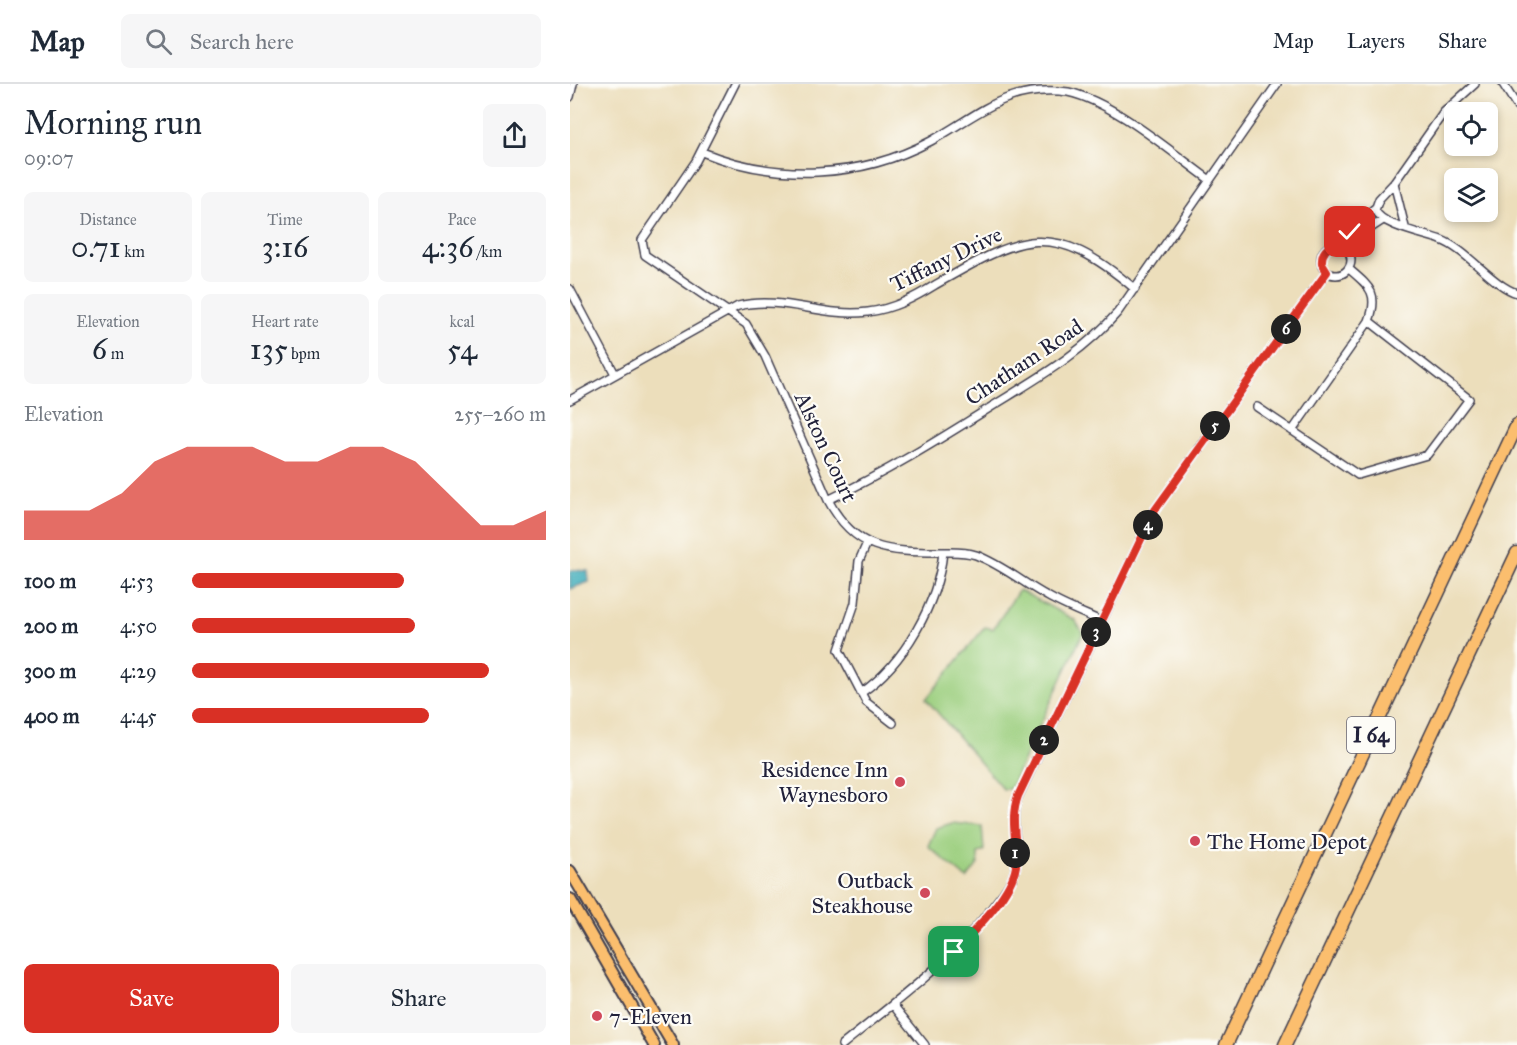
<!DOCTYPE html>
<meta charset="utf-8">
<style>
body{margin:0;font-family:"IM FELL Great Primer",serif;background:#f6f6f7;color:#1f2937;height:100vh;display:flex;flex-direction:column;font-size:22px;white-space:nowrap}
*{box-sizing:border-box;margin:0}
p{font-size:20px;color:#747a83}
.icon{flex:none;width:33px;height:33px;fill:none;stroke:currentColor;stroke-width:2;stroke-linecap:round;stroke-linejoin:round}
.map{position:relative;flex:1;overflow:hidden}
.panel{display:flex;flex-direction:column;background:#fff;width:570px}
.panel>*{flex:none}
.fabs{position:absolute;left:874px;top:18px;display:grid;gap:12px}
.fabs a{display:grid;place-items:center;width:54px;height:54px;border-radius:9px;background:#fff;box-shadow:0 3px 9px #0003;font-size:30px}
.pin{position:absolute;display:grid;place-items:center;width:51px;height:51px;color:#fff;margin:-26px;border-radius:12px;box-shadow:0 3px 9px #0006}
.km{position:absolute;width:30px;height:30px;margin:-15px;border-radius:50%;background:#222;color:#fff;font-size:16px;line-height:30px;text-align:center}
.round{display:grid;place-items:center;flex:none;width:63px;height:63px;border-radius:9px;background:#f6f6f7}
.headline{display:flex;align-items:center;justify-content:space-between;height:102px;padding:0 24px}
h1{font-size:33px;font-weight:600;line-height:45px}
.stats{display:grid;grid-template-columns:repeat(3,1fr);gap:9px;height:102px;padding:6px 24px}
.stats div{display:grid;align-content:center;border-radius:9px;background:#f6f6f7;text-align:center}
.stats b{font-size:30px;font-weight:600}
.stats small{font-size:16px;font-weight:400}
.stats p{font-size:16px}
.chart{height:168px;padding:12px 24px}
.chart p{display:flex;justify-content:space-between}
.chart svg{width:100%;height:108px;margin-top:6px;fill:#d93025;opacity:.7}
.button{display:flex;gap:12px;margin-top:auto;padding:12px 24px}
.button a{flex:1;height:69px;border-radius:9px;background:#d93025;color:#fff;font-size:24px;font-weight:600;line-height:69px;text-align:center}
.button a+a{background:#f6f6f7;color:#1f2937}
ul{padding:0 24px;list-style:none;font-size:20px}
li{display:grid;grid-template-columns:96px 72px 1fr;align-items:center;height:45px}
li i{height:15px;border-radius:8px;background:#d93025}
header{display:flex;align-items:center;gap:36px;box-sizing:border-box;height:84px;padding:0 30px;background:#fff;border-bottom:2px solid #e0e1e3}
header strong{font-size:28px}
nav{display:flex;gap:33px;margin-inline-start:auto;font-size:21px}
.search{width:420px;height:54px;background:#f6f6f7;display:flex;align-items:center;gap:15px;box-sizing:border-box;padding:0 21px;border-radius:9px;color:#747a83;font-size:22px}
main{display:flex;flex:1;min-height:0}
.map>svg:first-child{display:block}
</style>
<header>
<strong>Map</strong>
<div class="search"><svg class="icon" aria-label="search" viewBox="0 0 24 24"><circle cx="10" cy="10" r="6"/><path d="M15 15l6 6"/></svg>Search here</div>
<nav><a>Map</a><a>Layers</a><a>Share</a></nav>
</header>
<main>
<section class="panel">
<div class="headline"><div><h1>Morning run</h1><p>09:07</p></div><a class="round"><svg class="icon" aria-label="share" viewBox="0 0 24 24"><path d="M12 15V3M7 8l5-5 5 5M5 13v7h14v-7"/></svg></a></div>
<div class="stats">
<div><p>Distance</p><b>0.71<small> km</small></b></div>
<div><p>Time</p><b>3:16</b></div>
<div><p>Pace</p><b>4:36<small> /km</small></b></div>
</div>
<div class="stats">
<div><p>Elevation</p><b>6<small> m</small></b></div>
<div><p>Heart rate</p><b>135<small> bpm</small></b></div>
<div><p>kcal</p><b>54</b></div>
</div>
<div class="chart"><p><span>Elevation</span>255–260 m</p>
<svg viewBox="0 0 160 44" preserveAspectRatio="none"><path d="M0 44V32L10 32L20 32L30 25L40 12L50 6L60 6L70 6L80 12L90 12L100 6L110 6L120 12L130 25L140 38L150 38L160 32V44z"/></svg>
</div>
<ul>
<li><b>100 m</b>4:53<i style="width:60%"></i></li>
<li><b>200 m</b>4:50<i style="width:63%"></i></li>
<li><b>300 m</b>4:29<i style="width:84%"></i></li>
<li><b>400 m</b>4:45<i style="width:67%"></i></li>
</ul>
<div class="button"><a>Save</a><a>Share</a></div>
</section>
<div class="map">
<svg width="947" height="961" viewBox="0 0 947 961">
<rect width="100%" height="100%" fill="#fdfcf7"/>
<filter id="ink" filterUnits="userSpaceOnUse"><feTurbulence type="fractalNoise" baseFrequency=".0167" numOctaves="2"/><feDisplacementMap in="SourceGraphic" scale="12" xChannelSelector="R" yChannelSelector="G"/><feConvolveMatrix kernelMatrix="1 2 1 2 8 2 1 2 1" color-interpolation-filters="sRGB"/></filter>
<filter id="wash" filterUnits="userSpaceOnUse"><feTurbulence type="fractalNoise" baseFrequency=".008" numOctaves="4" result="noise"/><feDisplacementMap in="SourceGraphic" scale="24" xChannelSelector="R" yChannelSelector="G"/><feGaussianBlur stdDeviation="1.35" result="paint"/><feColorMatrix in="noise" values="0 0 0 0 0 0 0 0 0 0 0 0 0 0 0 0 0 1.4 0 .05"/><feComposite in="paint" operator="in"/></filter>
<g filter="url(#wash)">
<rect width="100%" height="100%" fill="#ecdebb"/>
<path fill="#9ccf7f" stroke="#5f785d" stroke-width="1.5" d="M 449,506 L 505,536 L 513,549 L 440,705 L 433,705 L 356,615 L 415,543 L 423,545 Z
M 382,739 L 412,742 L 414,767 L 408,769 L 408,780 L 397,795 L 358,762 L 366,744 Z"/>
<path fill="#3dacba" stroke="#30677a" stroke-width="1.5" d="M 2,486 L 18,487 L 19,498 L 0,505 L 0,488 Z"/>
</g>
<g filter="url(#ink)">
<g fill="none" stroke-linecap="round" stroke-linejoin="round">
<g stroke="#403e4e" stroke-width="10">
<path id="minor" d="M 165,0 L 126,77 L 72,156 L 75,171 L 176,240 L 195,272 L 258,416 C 285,467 318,468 370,468 C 382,468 394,467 406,471 C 432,481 453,499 477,512 C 494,522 513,529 531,537
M 905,0 L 874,28 L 824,99 L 809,115 L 805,126 C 811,142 855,150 871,156 C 896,165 923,202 947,209
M 933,0 L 947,22
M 0,13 L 3,0
M 132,68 C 206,98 290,95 361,57 C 409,31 436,0 498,8 C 544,18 601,68 640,96
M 824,99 L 835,143
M 768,160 L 789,137 L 805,124
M751 176a15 15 0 1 1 30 0a15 15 0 1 1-30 0Z
M 781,170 L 787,153 L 813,136
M 0,205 L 45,290
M 0,316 L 168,222 C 213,211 253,234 298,228 C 323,225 344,214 365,201 C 452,151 481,134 565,205
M 687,323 L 788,391 L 857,371 L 899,315 L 799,237
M 722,347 L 799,237 C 809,209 800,203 779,185
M 258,416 C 315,389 367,357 421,323 C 466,295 513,269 548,228 L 707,0
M 297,459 L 289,477 L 285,519 L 269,566 L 296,618 L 323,639
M 291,609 C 334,580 368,519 373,468
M 323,921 L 355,961
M 272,961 C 325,918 379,879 421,825 C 429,814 440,803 444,790 C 452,765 438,738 448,713 L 585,426 L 757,188"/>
</g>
<g stroke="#403e4e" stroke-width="14">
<path id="primary" d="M 0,787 L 103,961
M 0,815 L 84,961"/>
</g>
<g stroke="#403e4e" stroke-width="15">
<path id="motorway" d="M 656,961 L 947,341
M 715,961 L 947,469"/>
</g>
<use href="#minor" stroke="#fff" stroke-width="7"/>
<use href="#primary" stroke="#fbbe6e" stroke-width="10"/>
<use href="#motorway" stroke="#fbbe6e" stroke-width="12"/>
</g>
</g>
<g fill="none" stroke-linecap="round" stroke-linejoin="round" filter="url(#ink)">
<g stroke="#fff" stroke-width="12">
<path id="route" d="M 384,868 C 403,848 442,810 446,782 C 448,758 439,736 448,712 L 585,426 L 757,188 L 752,180 C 750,160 770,162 780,148"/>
</g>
<use href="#route" stroke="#d93025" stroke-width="8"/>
</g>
<g fill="#d1495b" stroke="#fdfcf7" stroke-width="2">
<circle cx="330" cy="698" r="6"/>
<circle cx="625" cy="757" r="6"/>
<circle cx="355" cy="809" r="6"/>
<circle cx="27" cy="932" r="6"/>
</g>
<g text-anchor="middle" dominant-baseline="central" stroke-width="4.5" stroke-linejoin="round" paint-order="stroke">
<rect fill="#fdfcf7" stroke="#646373" stroke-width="1.5" x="777" y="633" width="48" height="36" rx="4.5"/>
<g font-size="21" font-weight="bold" fill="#22223b">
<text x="801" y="651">I 64</text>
</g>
<g font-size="22" fill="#22223b" stroke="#fdfcf7">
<text transform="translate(376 175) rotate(-26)">Tiffany Drive</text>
<text transform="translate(454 278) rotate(-34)">Chatham Road</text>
<text transform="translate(256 363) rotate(65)">Alston Court</text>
</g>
<g font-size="22" fill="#22223b" stroke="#fdfcf7" text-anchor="end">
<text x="318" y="685">Residence Inn<tspan x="318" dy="25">Waynesboro</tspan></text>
<text x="637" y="757" text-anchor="start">The Home Depot</text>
<text x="343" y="796">Outback<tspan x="343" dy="25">Steakhouse</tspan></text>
<text x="39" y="932" text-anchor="start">7-Eleven</text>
</g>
</g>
</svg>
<div class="fabs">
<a><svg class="icon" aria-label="locate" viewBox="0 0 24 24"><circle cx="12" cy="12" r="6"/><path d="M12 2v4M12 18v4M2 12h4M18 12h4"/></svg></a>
<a><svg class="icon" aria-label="layers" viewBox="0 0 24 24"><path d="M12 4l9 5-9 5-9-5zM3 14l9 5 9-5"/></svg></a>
</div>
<div class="pin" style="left:384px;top:868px;background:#1e9e55"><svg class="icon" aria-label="arrive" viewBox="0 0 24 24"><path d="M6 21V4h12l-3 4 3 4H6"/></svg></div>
<div class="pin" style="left:780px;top:148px;background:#d93025"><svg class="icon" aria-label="check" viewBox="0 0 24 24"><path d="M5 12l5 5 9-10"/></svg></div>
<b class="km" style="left:445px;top:769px">1</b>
<b class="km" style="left:474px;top:656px">2</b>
<b class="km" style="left:526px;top:548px">3</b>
<b class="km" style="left:578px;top:441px">4</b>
<b class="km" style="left:645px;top:342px">5</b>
<b class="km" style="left:716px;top:245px">6</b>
</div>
</main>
